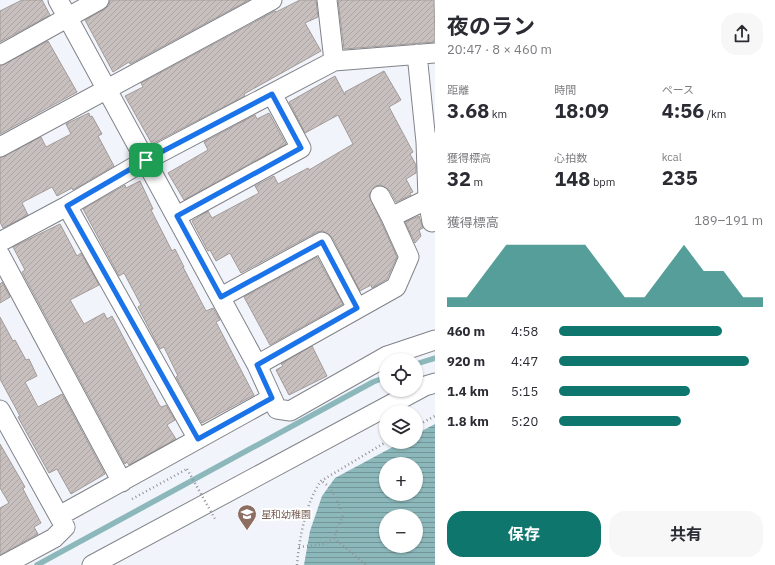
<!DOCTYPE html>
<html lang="ja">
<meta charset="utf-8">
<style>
body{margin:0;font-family:"IBM Plex Sans","Noto Sans JP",sans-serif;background:#f7f7f7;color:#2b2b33;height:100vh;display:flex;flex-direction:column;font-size:15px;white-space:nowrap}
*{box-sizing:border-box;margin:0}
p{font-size:13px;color:#7c7c81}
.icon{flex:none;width:22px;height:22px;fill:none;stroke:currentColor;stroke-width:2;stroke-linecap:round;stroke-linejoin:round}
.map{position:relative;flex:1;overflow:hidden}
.side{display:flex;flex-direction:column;background:#fff;width:340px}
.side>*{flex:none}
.fabs{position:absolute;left:379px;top:353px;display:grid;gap:8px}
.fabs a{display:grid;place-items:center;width:44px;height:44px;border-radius:50%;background:#fff;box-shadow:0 1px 3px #0004;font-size:20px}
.pin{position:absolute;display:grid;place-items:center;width:34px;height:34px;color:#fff;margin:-17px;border-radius:8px;box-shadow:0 2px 6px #0006}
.round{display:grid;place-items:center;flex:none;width:42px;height:42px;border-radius:16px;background:#f7f7f7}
.headline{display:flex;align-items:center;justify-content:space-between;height:68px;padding:0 12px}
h1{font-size:22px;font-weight:700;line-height:30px}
.metrics{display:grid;grid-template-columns:repeat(3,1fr);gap:6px;height:68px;padding:4px 12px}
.metrics div{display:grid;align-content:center}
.metrics b{font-size:20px;font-weight:700}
.metrics small{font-size:11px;font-weight:400}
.metrics p{font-size:11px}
.chart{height:112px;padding:8px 12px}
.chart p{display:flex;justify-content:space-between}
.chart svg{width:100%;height:72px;margin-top:4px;fill:#0f766e;opacity:.7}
.action{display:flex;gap:8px;margin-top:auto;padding:8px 12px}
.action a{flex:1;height:46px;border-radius:16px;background:#0f766e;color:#fff;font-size:16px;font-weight:700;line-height:46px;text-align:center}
.action a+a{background:#f7f7f7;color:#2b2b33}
ul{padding:0 12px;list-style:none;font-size:13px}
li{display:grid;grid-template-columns:64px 48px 1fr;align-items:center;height:30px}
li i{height:10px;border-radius:5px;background:#0f766e}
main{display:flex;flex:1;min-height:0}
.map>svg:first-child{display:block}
</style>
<main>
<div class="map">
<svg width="435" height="565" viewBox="0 0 435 565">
<defs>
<pattern id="water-rules" width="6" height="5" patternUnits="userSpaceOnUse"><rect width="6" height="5" fill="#8cb8bb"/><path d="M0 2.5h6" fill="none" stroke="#729598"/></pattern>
<pattern id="building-hatch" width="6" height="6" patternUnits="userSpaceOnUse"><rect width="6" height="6" fill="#c8c0be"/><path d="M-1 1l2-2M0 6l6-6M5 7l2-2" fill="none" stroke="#aca5a3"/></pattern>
</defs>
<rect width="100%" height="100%" fill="#f2f4fb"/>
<path fill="url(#water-rules)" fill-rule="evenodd" d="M 435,424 L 435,565 L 304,565 L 310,531 L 322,496 L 335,478 L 402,442 L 416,442 L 416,434 ZM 386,464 L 416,464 L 416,494 L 386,494 ZM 386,516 L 416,516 L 416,546 L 386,546 Z"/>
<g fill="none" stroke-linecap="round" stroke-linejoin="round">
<path stroke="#8cb8bb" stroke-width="5.5" d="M 416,364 L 435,358
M 37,565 L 373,382 L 386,377"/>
</g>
<path fill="url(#building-hatch)" stroke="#a29b98" d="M 22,0 L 42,0 L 50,15 L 0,42 L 0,11 Z
M 110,0 L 249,0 L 130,64 L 129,62 L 113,72 L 85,20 L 105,9 L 109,5 Z
M 300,0 L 316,0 L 318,17 L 305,23 L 321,51 L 244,94 L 245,96 L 152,144 L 125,96 L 143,87 L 141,83 L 275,11 L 276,12 Z
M 338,0 L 434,0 L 435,42 L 344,49 Z
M 48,41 L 77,92 L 0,134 L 0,66 Z
M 384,71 L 401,100 L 389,107 L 413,152 L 410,154 L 416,165 L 416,173 L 406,179 L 413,192 L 410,193 L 411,195 L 396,202 L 390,191 L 381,185 L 375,186 L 369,195 L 397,257 L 387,279 L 372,288 L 371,285 L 360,291 L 332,237 L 323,231 L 317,232 L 241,273 L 230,253 L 216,261 L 210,250 L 208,251 L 192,221 L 208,211 L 212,218 L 259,193 L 255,186 L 274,176 L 278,184 L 308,168 L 309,170 L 353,144 L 338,115 L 305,133 L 289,102 L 335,76 L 345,95 L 345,92 Z
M 89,113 L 90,117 L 92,116 L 102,134 L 98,136 L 114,166 L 73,190 L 72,188 L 57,196 L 52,187 L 25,201 L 22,203 L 28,215 L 3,228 L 0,222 L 0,158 L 41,137 L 46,147 L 71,134 L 66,124 Z
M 269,113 L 286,144 L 184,200 L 168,173 L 208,150 L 204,142 L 255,115 L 257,119 Z
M 140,181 L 153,209 L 151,210 L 172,251 L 175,249 L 184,267 L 183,267 L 206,311 L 213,308 L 220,320 L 216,322 L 254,395 L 202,423 L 176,377 L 178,376 L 164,347 L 160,349 L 138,307 L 141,305 L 124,273 L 119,276 L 83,209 L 125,185 L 126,188 Z
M 419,216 L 423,228 L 419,230 L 421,236 L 415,243 L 405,222 Z
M 60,224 L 77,256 L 81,253 L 99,285 L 70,300 L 84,324 L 104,313 L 107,319 L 112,316 L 160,406 L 162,407 L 166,405 L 175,420 L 167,425 L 176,439 L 129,465 L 127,462 L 125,464 L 22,272 L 25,270 L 13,247 Z
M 317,257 L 343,304 L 270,345 L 244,297 Z
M 2,282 L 10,297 L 0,303 L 0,284 Z
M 0,317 L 13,341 L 15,340 L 26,360 L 29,359 L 37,376 L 25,382 L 38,407 L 62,394 L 105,474 L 71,494 L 57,469 L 49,473 L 18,417 L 20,416 L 0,379 Z
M 312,346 L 327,376 L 289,395 L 276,370 L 283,366 L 281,364 Z
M 0,444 L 25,487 L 23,489 L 41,523 L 34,527 L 38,534 L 0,555 L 0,508 L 9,503 L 0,488 Z"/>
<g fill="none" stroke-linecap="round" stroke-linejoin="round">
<g stroke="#818389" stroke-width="21">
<path id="minor" d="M 58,0 L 257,365 L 277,409 L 290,411 L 387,356 L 435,340
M 327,0 L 334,61
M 417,54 L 426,142
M 0,55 L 99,0
M 435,142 L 426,142 L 428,199 L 432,222 L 435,221
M 0,147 L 272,0
M 380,196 L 391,217
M 67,206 L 198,439
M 177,216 L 301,148 L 272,94
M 0,242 L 67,206 L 146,160 L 334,61 L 435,53
M 0,255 L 122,482
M 221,297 L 322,242 L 357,308
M 257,365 L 396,287 L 409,257 L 391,217 L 428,199
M 0,410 L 65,527 L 54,538 L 4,565
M 59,516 L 272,398
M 92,565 L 425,386 L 435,383"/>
</g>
<path stroke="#93949a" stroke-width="2.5" stroke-dasharray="1 3" stroke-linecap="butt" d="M 416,426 L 435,416
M 132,499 L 187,469
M 334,538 L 366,565
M 299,547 L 324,544 L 334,538 L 343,515 C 338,503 333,487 321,481
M 297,565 C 299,539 306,502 321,481 L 386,442"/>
<use href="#minor" stroke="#fff" stroke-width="19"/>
<path stroke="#93949a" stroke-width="2.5" stroke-dasharray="1 3" stroke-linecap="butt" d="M 187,469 L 215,519"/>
</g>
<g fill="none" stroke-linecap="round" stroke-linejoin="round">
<g stroke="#fff" stroke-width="8">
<path id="route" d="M 272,94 L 301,148 L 177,216 L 221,297 L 322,242 L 357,308 L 257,365 L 272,398 L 198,439 L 67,206 L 146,160 Z"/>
</g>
<use href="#route" stroke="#1a73e8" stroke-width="5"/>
</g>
<defs>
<g id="school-pin" transform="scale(1)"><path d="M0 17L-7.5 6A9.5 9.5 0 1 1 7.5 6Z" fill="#8d6e63" stroke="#fff"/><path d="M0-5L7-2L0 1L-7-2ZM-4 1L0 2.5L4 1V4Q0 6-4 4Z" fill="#fff"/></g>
</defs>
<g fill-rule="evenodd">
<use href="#school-pin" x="247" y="514"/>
</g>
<g text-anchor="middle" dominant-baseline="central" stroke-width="4" stroke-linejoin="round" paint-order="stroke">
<g font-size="10" fill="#785e54" stroke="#fff" text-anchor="start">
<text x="261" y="514">星和幼稚園</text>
</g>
</g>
</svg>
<div class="fabs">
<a><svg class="icon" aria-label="locate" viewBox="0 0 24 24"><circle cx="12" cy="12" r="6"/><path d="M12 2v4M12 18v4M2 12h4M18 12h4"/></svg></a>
<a><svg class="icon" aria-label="layers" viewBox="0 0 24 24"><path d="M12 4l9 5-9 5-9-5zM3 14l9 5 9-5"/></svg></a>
<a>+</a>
<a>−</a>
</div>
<div class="pin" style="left:146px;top:160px;background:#1e9e55"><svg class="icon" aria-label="arrive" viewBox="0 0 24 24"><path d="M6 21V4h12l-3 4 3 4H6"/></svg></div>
</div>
<section class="side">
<div class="headline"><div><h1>夜のラン</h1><p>20:47 · 8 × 460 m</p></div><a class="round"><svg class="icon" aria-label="share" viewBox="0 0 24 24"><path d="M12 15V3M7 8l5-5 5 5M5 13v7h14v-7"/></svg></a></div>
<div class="metrics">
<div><p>距離</p><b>3.68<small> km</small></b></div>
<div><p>時間</p><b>18:09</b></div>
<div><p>ペース</p><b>4:56<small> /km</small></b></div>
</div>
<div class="metrics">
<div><p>獲得標高</p><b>32<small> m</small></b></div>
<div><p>心拍数</p><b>148<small> bpm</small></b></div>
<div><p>kcal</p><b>235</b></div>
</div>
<div class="chart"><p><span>獲得標高</span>189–191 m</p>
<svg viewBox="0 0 160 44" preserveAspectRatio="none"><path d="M0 44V38L10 38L20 22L30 6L40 6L50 6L60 6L70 6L80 22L90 38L100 38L110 22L120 6L130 22L140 22L150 38L160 38V44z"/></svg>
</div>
<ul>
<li><b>460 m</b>4:58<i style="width:80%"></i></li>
<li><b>920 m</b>4:47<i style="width:93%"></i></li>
<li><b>1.4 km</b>5:15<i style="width:64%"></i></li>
<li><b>1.8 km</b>5:20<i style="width:60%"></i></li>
</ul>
<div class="action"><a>保存</a><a>共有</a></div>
</section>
</main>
